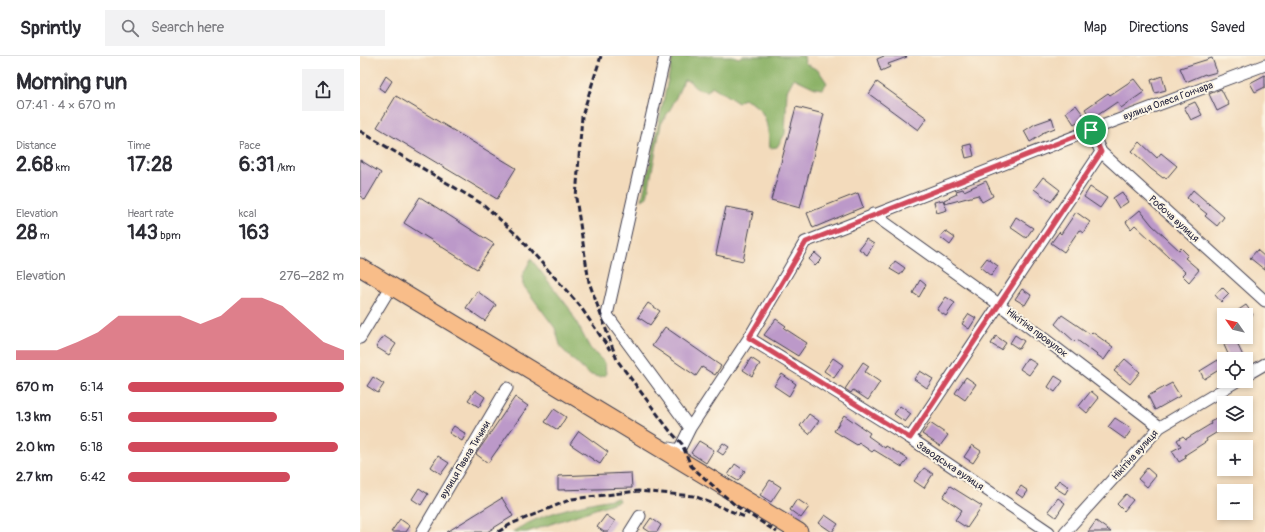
<!DOCTYPE html>
<meta charset="utf-8">
<style>
body{margin:0;font-family:Pangolin,sans-serif;background:#f2f2f3;color:#2b2b33;height:100vh;display:flex;flex-direction:column;font-size:15px;white-space:nowrap}
*{box-sizing:border-box;margin:0}
p{font-size:13px;color:#7c7c81}
.icon{flex:none;width:22px;height:22px;fill:none;stroke:currentColor;stroke-width:2;stroke-linecap:round;stroke-linejoin:round}
.map{position:relative;flex:1;overflow:hidden}
.side{display:flex;flex-direction:column;background:#fff;width:360px}
.side>*{flex:none}
.needle{width:26px;rotate:304deg}
.fabs{position:absolute;left:857px;top:252px;display:grid;gap:8px}
.fabs a{display:grid;place-items:center;width:36px;height:36px;border-radius:0px;background:#fff;box-shadow:0 2px 6px #0003;font-size:20px}
.pin{position:absolute;display:grid;place-items:center;width:34px;height:34px;color:#fff;margin:-17px;border:2px solid #fff;border-radius:50%;box-shadow:0 1px 4px #0007}
.round{display:grid;place-items:center;flex:none;width:42px;height:42px;border-radius:0px;background:#f2f2f3}
.summary{display:flex;align-items:center;justify-content:space-between;height:68px;padding:0 16px}
h1{font-size:22px;font-weight:800;line-height:30px}
.stats{display:grid;grid-template-columns:repeat(3,1fr);gap:6px;height:68px;padding:4px 16px}
.stats div{display:grid;align-content:center}
.stats b{font-size:20px;font-weight:800}
.stats small{font-size:11px;font-weight:400}
.stats p{font-size:11px}
.chart{height:112px;padding:8px 16px}
.chart p{display:flex;justify-content:space-between}
.chart svg{width:100%;height:72px;margin-top:4px;fill:#d1495b;opacity:.7}
ul{padding:0 16px;list-style:none;font-size:13px}
li{display:grid;grid-template-columns:64px 48px 1fr;align-items:center;height:30px}
li i{height:10px;border-radius:5px;background:#d1495b}
header{display:flex;align-items:center;gap:24px;box-sizing:border-box;height:56px;padding:0 20px;background:#fff;border-bottom:1px solid #e1e1e2}
header strong{font-size:19px}
nav{display:flex;gap:22px;margin-inline-start:auto;font-size:14px}
.search{width:280px;height:36px;background:#f2f2f3;display:flex;align-items:center;gap:10px;box-sizing:border-box;padding:0 14px;border-radius:0px;color:#7c7c81;font-size:15px}
main{display:flex;flex:1;min-height:0}
.map>svg:first-child{display:block}
</style>
<header>
<strong>Sprintly</strong>
<div class="search"><svg class="icon" aria-label="search" viewBox="0 0 24 24"><circle cx="10" cy="10" r="6"/><path d="M15 15l6 6"/></svg>Search here</div>
<nav><a>Map</a><a>Directions</a><a>Saved</a></nav>
</header>
<main>
<section class="side">
<div class="summary"><div><h1>Morning run</h1><p>07:41 · 4 × 670 m</p></div><a class="round"><svg class="icon" aria-label="share" viewBox="0 0 24 24"><path d="M12 15V3M7 8l5-5 5 5M5 13v7h14v-7"/></svg></a></div>
<div class="stats">
<div><p>Distance</p><b>2.68<small> km</small></b></div>
<div><p>Time</p><b>17:28</b></div>
<div><p>Pace</p><b>6:31<small> /km</small></b></div>
</div>
<div class="stats">
<div><p>Elevation</p><b>28<small> m</small></b></div>
<div><p>Heart rate</p><b>143<small> bpm</small></b></div>
<div><p>kcal</p><b>163</b></div>
</div>
<div class="chart"><p><span>Elevation</span>276–282 m</p>
<svg viewBox="0 0 160 44" preserveAspectRatio="none"><path d="M0 44V38L10 38L20 38L30 33L40 27L50 17L60 17L70 17L80 17L90 22L100 17L110 6L120 6L130 11L140 22L150 33L160 38V44z"/></svg>
</div>
<ul>
<li><b>670 m</b>6:14<i style="width:100%"></i></li>
<li><b>1.3 km</b>6:51<i style="width:69%"></i></li>
<li><b>2.0 km</b>6:18<i style="width:97%"></i></li>
<li><b>2.7 km</b>6:42<i style="width:75%"></i></li>
</ul>
</section>
<div class="map">
<svg width="905" height="476" viewBox="0 0 905 476">
<rect width="100%" height="100%" fill="#fcf5e5"/>
<filter id="ink" filterUnits="userSpaceOnUse"><feTurbulence type="fractalNoise" baseFrequency=".025" numOctaves="2"/><feDisplacementMap in="SourceGraphic" scale="8" xChannelSelector="R" yChannelSelector="G"/><feConvolveMatrix kernelMatrix="1 2 1 2 8 2 1 2 1" color-interpolation-filters="sRGB"/></filter>
<filter id="wash" filterUnits="userSpaceOnUse"><feTurbulence type="fractalNoise" baseFrequency=".012" numOctaves="4" result="noise"/><feDisplacementMap in="SourceGraphic" scale="16" xChannelSelector="R" yChannelSelector="G"/><feGaussianBlur stdDeviation="0.9" result="paint"/><feColorMatrix in="noise" values="0 0 0 0 0 0 0 0 0 0 0 0 0 0 0 0 0 1.4 0 .05"/><feComposite in="paint" operator="in"/></filter>
<g filter="url(#wash)">
<rect width="100%" height="100%" fill="#f3dbbc"/>
<path fill="#8cb267" stroke="#576a51" d="M 313,0 L 372,0 L 379,2 L 382,0 L 444,0 L 445,7 L 459,15 L 467,27 L 462,33 L 455,32 L 434,22 L 427,35 L 425,78 L 417,91 L 410,92 C 407,69 408,52 383,43 L 378,47 L 352,30 L 348,35 C 339,34 334,33 330,25 L 324,24 L 312,50 L 301,68 L 287,141 L 282,144 Z
M 171,203 L 209,252 L 230,292 L 245,307 L 246,319 L 239,321 L 228,318 L 201,292 L 195,272 L 163,229 L 162,220 Z
M 258,442 L 259,445 L 167,476 L 152,476 C 184,456 222,448 258,442 Z"/>
<g id="blocks">
<path fill="#bc99c9" d="M 524,0 L 546,0 L 547,1 L 528,8 L 530,11 L 521,15 L 517,3 Z
M 852,2 L 857,16 L 846,19 L 845,18 L 826,26 L 820,12 Z
M 905,19 L 905,31 L 895,36 L 890,27 Z
M 26,20 L 32,25 L 25,36 L 19,32 Z
M 802,20 L 806,34 L 795,37 L 791,24 Z
M 774,23 L 784,36 L 761,52 L 757,46 L 732,63 L 725,53 L 748,37 L 750,39 Z
M 517,26 L 567,62 L 558,74 L 509,38 Z
M 861,33 L 869,49 L 857,55 L 849,38 Z
M 36,40 L 156,112 L 137,143 L 17,71 Z
M 835,46 L 842,59 L 831,64 L 824,51 Z
M 716,49 L 725,61 L 714,68 L 706,56 Z
M 436,51 L 464,58 L 440,152 L 411,144 Z
M 692,62 L 695,72 L 682,77 L 683,78 L 670,86 L 664,75 L 675,68 Z
M 780,86 L 797,102 L 801,97 L 817,110 L 806,123 L 805,121 L 803,122 L 791,113 L 772,95 Z
M 611,88 L 614,100 L 606,102 L 603,90 Z
M 0,104 L 21,117 L 5,144 L 0,140 Z
M 683,121 L 700,134 L 691,146 L 674,133 Z
M 626,125 L 633,140 L 622,146 L 618,139 L 585,148 L 584,144 L 597,138 L 596,135 L 603,133 L 604,135 Z
M 730,131 L 747,142 L 740,152 L 724,141 Z
M 833,134 L 864,161 L 857,170 L 845,160 L 847,158 L 827,142 Z
M 762,136 L 768,146 L 759,152 L 753,142 Z
M 498,137 L 503,151 L 453,172 L 447,157 Z
M 60,141 L 134,188 L 117,213 L 44,167 Z
M 583,144 L 587,154 L 577,157 L 574,146 Z
M 366,151 L 393,156 L 383,205 L 356,199 Z
M 780,154 L 792,169 L 819,194 L 821,192 L 828,199 L 825,202 L 839,214 L 829,226 L 822,219 L 825,216 L 775,169 L 771,173 L 766,166 Z
M 716,156 L 730,166 L 723,177 L 719,174 L 704,196 L 691,187 L 699,176 L 701,178 Z
M 656,161 L 673,172 L 666,182 L 650,171 Z
M 585,175 L 595,182 L 590,189 L 580,181 Z
M 506,183 L 514,188 L 507,199 L 499,193 Z
M 897,194 L 905,201 L 905,214 L 890,202 Z
M 455,197 L 462,203 L 455,210 L 449,203 Z
M 627,202 L 638,210 L 631,220 L 620,211 Z
M 535,205 L 545,212 L 540,219 L 530,213 Z
M 560,224 L 566,229 L 559,241 L 553,237 Z
M 862,231 L 869,238 L 861,246 L 855,239 Z
M 662,233 L 671,239 L 665,249 L 655,243 Z
M 117,235 L 136,249 L 125,265 L 106,252 Z
M 586,241 L 595,247 L 586,260 L 577,254 Z
M 288,247 L 300,255 L 290,269 L 278,261 Z
M 886,249 L 893,259 L 871,259 Z
M 609,258 L 616,262 L 609,273 L 602,268 Z
M 702,259 L 730,278 L 732,276 L 753,291 L 744,304 L 717,284 L 715,286 L 695,268 Z
M 416,263 L 426,270 L 424,272 L 447,287 L 438,300 L 404,279 Z
M 305,271 L 361,310 L 355,319 L 342,311 L 336,320 L 292,290 Z
M 655,279 L 664,285 L 659,293 L 650,287 Z
M 24,280 L 36,288 L 29,299 L 16,291 Z
M 636,280 L 646,287 L 641,294 L 631,288 Z
M 875,283 L 883,300 L 877,303 L 859,303 L 868,298 L 864,289 Z
M 391,302 L 400,308 L 392,320 L 383,314 Z
M 473,302 L 483,309 L 474,322 L 464,315 Z
M 667,302 L 677,308 L 669,319 L 660,313 Z
M 765,303 L 780,316 L 770,328 L 754,315 Z
M 858,304 L 862,312 L 844,323 L 840,315 Z
M 503,306 L 509,310 L 505,316 L 520,326 L 508,344 L 493,334 L 491,337 L 485,333 Z
M 560,315 L 573,323 L 567,332 L 554,323 Z
M 422,318 L 436,328 L 429,340 L 414,330 Z
M 695,320 L 703,325 L 695,336 L 688,331 Z
M 13,321 L 24,328 L 18,337 L 7,330 Z
M 606,321 L 616,328 L 605,344 L 595,337 Z
M 812,327 L 820,340 L 795,354 L 788,340 Z
M 115,334 L 125,341 L 119,351 L 108,344 Z
M 731,335 L 739,342 L 727,357 L 719,350 Z
M 155,341 L 168,350 L 128,407 L 116,398 Z
M 540,350 L 551,358 L 545,366 L 534,358 Z
M 194,353 L 206,361 L 198,374 L 185,366 Z
M 449,358 L 459,365 L 449,378 L 440,370 Z
M 484,359 L 510,377 L 508,380 L 525,392 L 526,390 L 548,403 L 542,411 L 514,394 L 512,396 L 499,387 L 497,389 L 474,375 Z
M 755,362 L 772,373 L 765,383 L 748,371 Z
M 858,362 L 863,369 L 869,369 L 846,383 L 847,385 L 825,399 L 826,402 L 819,406 L 812,395 L 821,390 L 817,384 L 823,380 L 826,383 L 851,368 L 850,366 Z
M 570,367 L 588,379 L 580,390 L 562,378 Z
M 94,370 L 106,378 L 102,385 L 89,377 Z
M 219,375 L 248,396 L 240,408 L 210,388 Z
M 339,385 L 354,394 L 346,407 L 331,397 Z
M 363,387 L 369,391 L 363,399 L 357,395 Z
M 612,389 L 621,395 L 613,407 L 604,401 Z
M 78,400 L 89,407 L 81,418 L 71,411 Z
M 375,408 L 385,415 L 378,425 L 368,419 Z
M 564,412 L 573,418 L 564,432 L 554,425 Z
M 787,412 L 796,420 L 787,431 L 778,423 Z
M 271,417 L 272,432 L 198,434 L 198,420 Z
M 410,424 L 421,431 L 411,446 L 400,439 Z
M 699,424 L 709,431 L 705,438 L 694,431 Z
M 590,430 L 622,450 L 607,472 L 595,464 L 602,454 L 583,441 Z
M 661,430 L 668,435 L 663,442 L 656,437 Z
M 59,432 L 68,438 L 61,449 L 52,443 Z
M 766,438 L 773,444 L 764,455 L 757,448 Z
M 142,442 L 153,460 L 127,476 L 87,476 Z
M 698,442 L 705,447 L 696,461 L 688,455 Z
M 437,443 L 449,451 L 441,462 L 430,454 Z
M 246,459 L 255,465 L 248,476 L 244,476 L 237,471 Z
M 465,459 L 478,468 L 472,476 L 459,467 Z
M 291,462 L 301,469 L 297,476 L 290,476 L 284,472 Z
M 40,463 L 50,470 L 46,476 L 31,476 Z
M 736,465 L 751,476 L 728,476 Z"/>
</g>
</g>
<g filter="url(#ink)">
<use href="#blocks" fill-opacity="0" stroke="#413e4e" stroke-width="1"/>
<g fill="none" stroke-linecap="round" stroke-linejoin="round">
<g stroke="#413e4e" stroke-width="13">
<path id="street" d="M 305,0 L 247,259 L 330,372 L 319,394 L 309,392
M 731,74 L 741,96 L 905,245
M 513,158 L 640,249 L 800,371
M 0,282 L 32,229
M 389,282 L 550,382 L 689,476
M 886,319 L 905,308
M 330,372 L 389,282 L 445,186 L 731,74 L 905,9
M 550,382 L 741,96
M 62,476 L 147,332
M 270,476 L 280,460
M 705,476 L 800,371 L 877,325"/>
</g>
<g stroke="#413e4e" stroke-width="19">
<path id="primary" d="M 0,211 L 439,476"/>
</g>
<use href="#street" stroke="#fff" stroke-width="11"/>
<use href="#primary" stroke="#f8bd89" stroke-width="17"/>
<path stroke="#22223b" stroke-width="3" stroke-dasharray="6 3" stroke-linecap="butt" d="M 241,0 L 222,60 L 216,142 L 229,226 L 257,304 L 310,375 L 322,388 L 331,410 L 376,450 L 417,476
M 0,75 L 124,149 L 158,180 L 220,250 L 250,294
M 138,476 L 151,468 L 212,443 L 278,435 L 334,440 L 385,461"/>
</g>
</g>
<g fill="none" stroke-linecap="round" stroke-linejoin="round" filter="url(#ink)">
<g stroke="#fff" stroke-width="8">
<path id="route" d="M 731,74 L 741,96 L 550,382 L 389,282 L 446,186 Z"/>
</g>
<use href="#route" stroke="#d1495b" stroke-width="5"/>
</g>
<g text-anchor="middle" dominant-baseline="central" stroke-width="4" stroke-linejoin="round" paint-order="stroke">
<g font-size="10" fill="#22223b" stroke="#fcf5e5">
<text transform="translate(808 45) rotate(-20)">вулиця Олеся Гончара</text>
<text transform="translate(814 163) rotate(42)">Робоча вулиця</text>
<text transform="translate(677 277) rotate(37)">Нікітіна провулок</text>
<text transform="translate(775 399) rotate(-48)">Нікітіна вулиця</text>
<text transform="translate(105 404) rotate(-59)">вулиця Павла Тичини</text>
<text transform="translate(590 410) rotate(34)">Заводська вулиця</text>
</g>
</g>
</svg>
<div class="fabs">
<a><svg class="needle" viewBox="-14 -14 28 28"><path d="M0-13l5 13h-10z" fill="#e53935"/><path d="M0 13l5-13h-10z" fill="#7c7c81"/></svg></a>
<a><svg class="icon" aria-label="locate" viewBox="0 0 24 24"><circle cx="12" cy="12" r="6"/><path d="M12 2v4M12 18v4M2 12h4M18 12h4"/></svg></a>
<a><svg class="icon" aria-label="layers" viewBox="0 0 24 24"><path d="M12 4l9 5-9 5-9-5zM3 14l9 5 9-5"/></svg></a>
<a>+</a>
<a>−</a>
</div>
<div class="pin" style="left:731px;top:74px;background:#1e9e55"><svg class="icon" aria-label="arrive" viewBox="0 0 24 24"><path d="M6 21V4h12l-3 4 3 4H6"/></svg></div>
</div>
</main>
